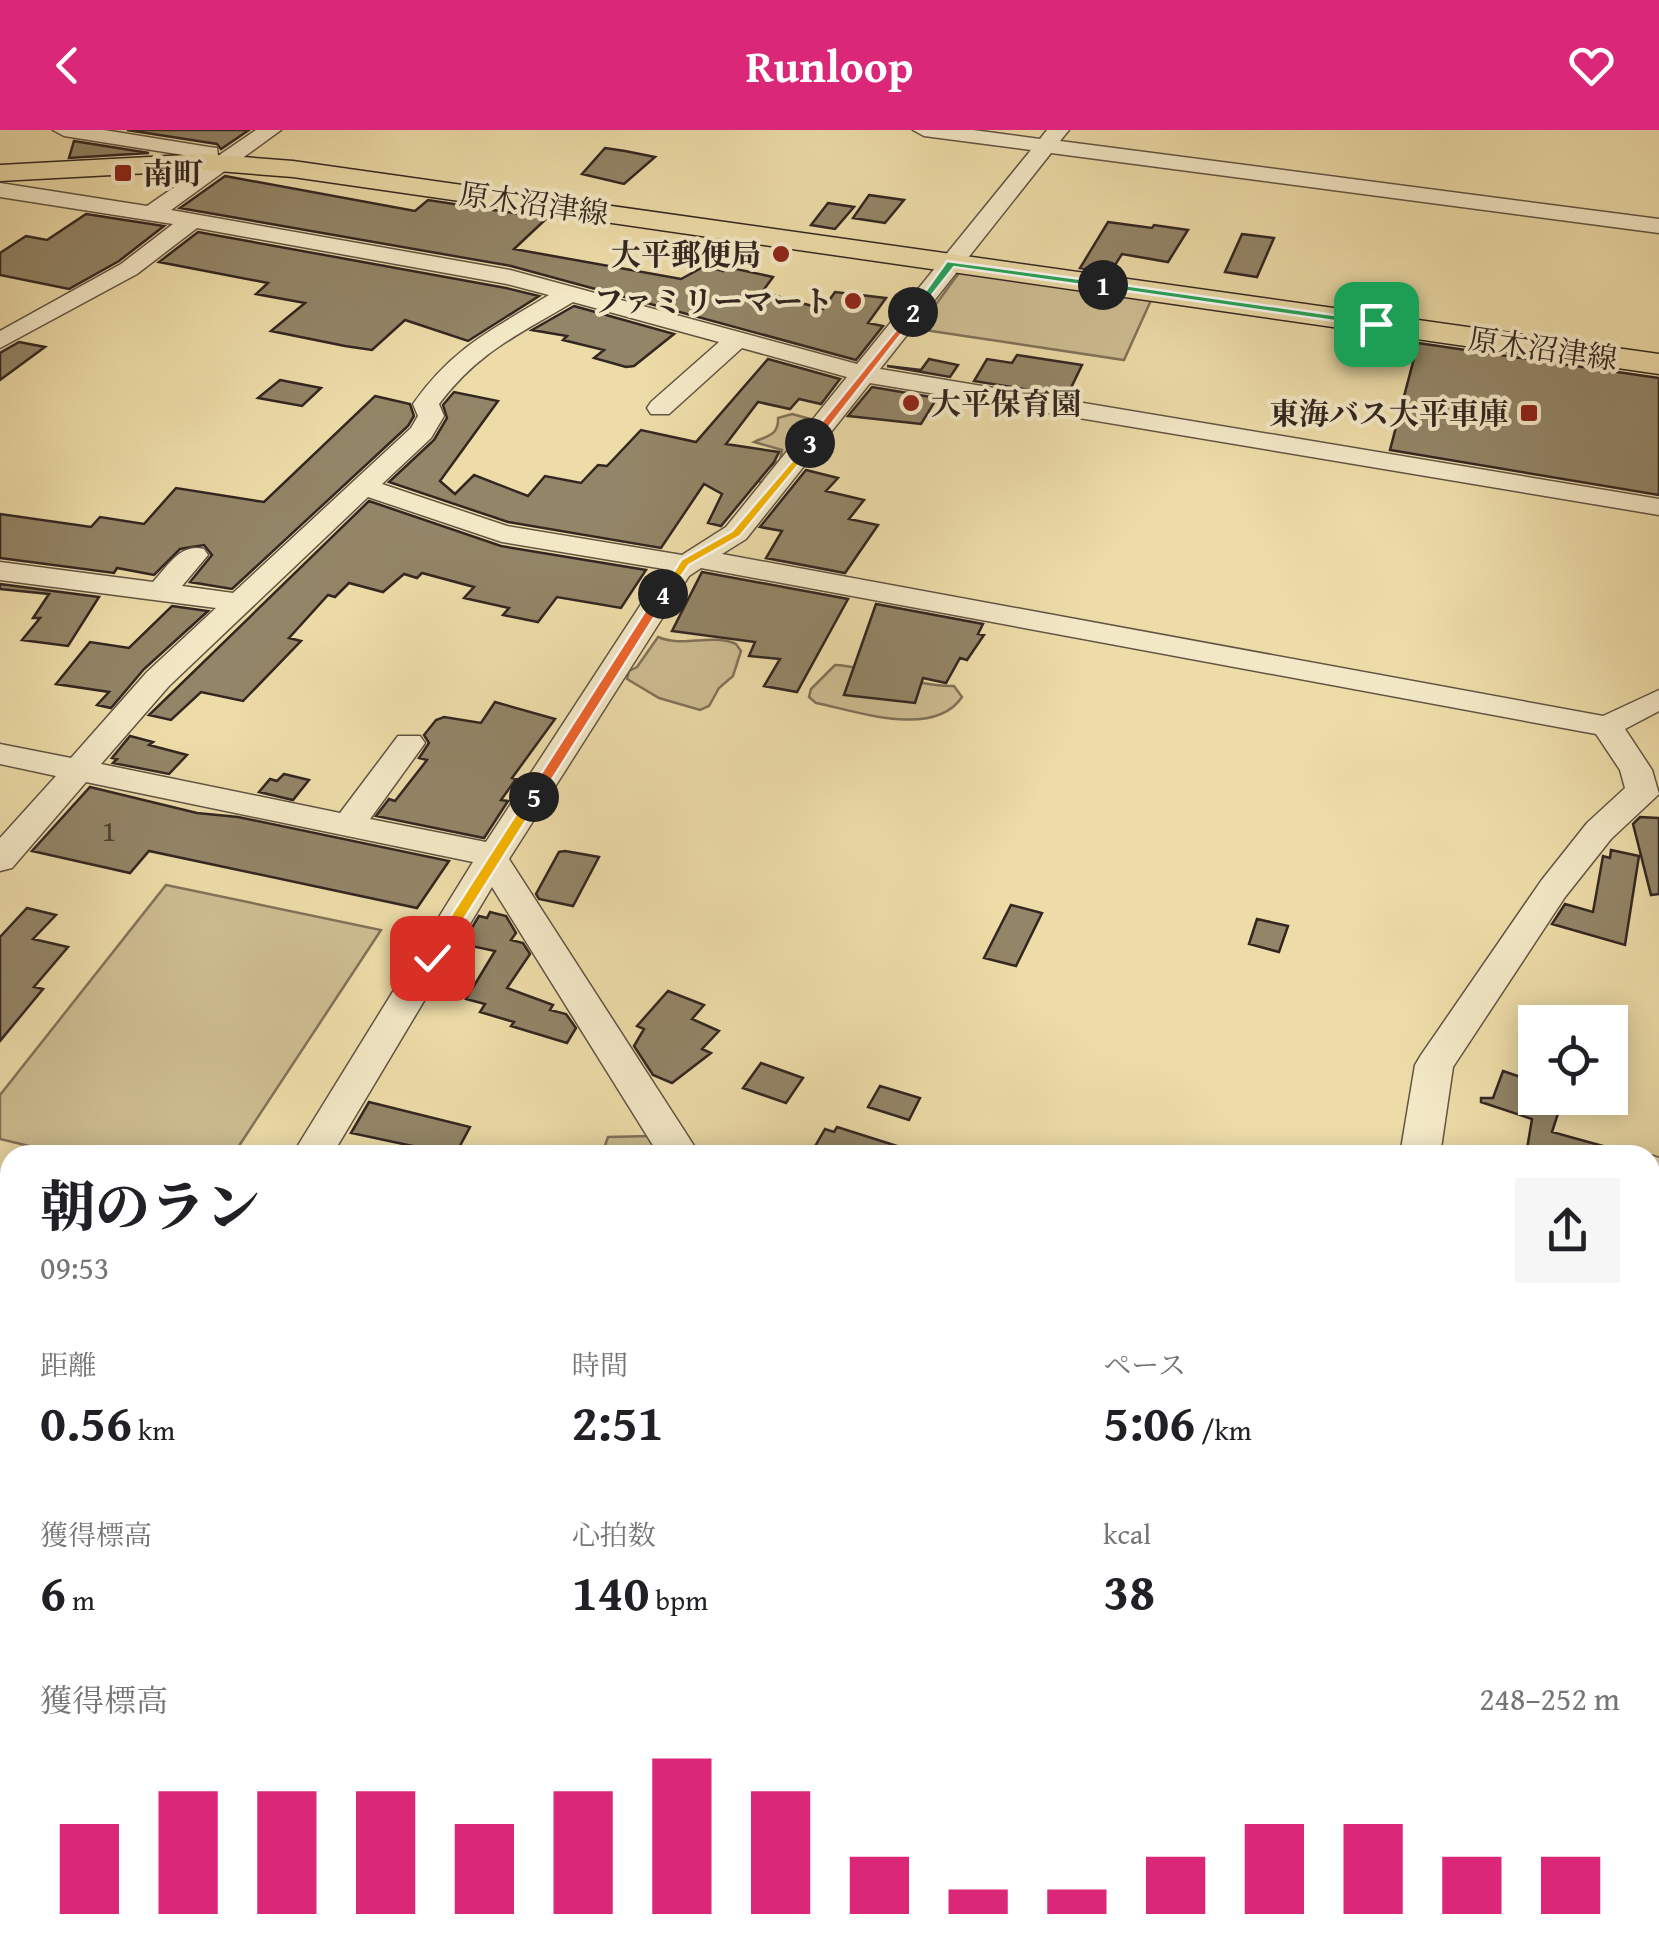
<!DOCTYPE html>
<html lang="ja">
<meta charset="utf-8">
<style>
body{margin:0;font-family:"Gentium Book Plus","Noto Serif JP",serif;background:#f6f6f6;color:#202124;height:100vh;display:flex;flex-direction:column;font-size:38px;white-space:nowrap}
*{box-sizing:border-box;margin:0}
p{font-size:32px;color:#757577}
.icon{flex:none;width:55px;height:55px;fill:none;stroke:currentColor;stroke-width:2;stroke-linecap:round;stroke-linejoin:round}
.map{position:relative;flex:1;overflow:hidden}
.sheet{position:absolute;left:0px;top:1015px;width:1660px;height:812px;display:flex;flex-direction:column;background:#fff;border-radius:30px 30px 0 0;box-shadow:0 5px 25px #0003}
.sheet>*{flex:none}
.buttons{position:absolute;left:1518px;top:875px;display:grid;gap:20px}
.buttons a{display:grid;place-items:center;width:110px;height:110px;border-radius:0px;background:#fff;box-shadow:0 5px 25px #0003;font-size:50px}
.pin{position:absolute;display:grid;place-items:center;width:85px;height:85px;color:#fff;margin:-42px;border-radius:20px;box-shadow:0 5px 15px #0006}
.km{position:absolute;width:50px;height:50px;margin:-25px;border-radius:50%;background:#222;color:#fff;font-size:28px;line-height:50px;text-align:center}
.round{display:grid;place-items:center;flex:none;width:105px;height:105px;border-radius:0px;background:#f6f6f6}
.headline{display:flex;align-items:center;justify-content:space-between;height:170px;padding:0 40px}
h1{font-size:55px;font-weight:800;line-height:75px}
.figures{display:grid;grid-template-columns:repeat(3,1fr);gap:15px;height:170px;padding:10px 40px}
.figures div{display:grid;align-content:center}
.figures b{font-size:50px;font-weight:800}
.figures small{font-size:28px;font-weight:400}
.figures p{font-size:28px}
.chart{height:280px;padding:20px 40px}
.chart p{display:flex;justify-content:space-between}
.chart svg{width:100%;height:180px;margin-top:10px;stroke:#db2777;stroke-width:6}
header{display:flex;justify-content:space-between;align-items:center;height:130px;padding:0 40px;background:#db2777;color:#fff;font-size:45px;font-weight:800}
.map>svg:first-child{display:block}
</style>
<header><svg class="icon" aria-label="back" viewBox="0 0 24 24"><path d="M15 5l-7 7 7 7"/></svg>Runloop<svg class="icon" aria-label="heart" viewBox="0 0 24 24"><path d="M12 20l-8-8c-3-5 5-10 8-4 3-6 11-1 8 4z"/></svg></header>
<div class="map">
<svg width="1659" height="1827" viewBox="0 0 1659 1827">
<rect width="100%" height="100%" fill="#eddca8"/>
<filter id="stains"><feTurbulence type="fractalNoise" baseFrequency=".002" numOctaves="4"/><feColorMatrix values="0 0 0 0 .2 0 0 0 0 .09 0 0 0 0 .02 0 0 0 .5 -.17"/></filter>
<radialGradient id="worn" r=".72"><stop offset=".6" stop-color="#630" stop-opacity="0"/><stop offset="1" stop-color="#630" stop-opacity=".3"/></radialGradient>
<path fill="#cdbd91" stroke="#807259" stroke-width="2.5" d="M 961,140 L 1152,168 L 1124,230 L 918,199 Z
M 792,284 L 814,290 L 762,354 L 755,347 L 780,330 L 782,320 L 754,312 C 766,306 779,306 778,288 Z
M 658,507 C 684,518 711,503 736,514 L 741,521 L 733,546 L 719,558 L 709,576 L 700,580 L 659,568 L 627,549 L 629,541 L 637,537 Z
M 835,535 C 876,537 915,557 954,556 L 962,567 C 934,609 856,581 816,573 L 809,567 L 811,559 Z
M 166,755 L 381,800 L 233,1025 L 66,1025 L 0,1009 L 0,965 Z
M 651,1006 L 668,1025 L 604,1025 L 603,1021 L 608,1007 Z"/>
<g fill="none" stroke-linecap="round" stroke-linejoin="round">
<path stroke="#7c6e56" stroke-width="11" d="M 1650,1358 L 1659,1353
M 906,1827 L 908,1818"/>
</g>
<path fill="#938567" stroke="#322621" stroke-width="2.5" d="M 127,0 L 249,0 L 221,19 L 217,14 Z
M 74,11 L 149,23 L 69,28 Z
M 605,18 L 625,21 L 655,27 L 624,54 L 582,44 Z
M 225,46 L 415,81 L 428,70 L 547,88 L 514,119 L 681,149 L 705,136 L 723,141 L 727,137 L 773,147 L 762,162 L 823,179 L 835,162 L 886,168 L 868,193 L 883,196 L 856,230 L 511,136 L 180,78 Z
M 869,65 L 904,70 L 885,93 L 853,88 Z
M 828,73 L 854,77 L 835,99 L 811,95 Z
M 86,84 L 164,96 L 119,131 L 69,159 L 0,145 L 0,123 L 26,106 L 47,110 Z
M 1108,92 L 1152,98 L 1154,95 L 1188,100 L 1168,132 L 1122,124 L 1110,143 L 1080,138 Z
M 198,102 L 506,158 L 539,166 L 468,211 L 405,190 L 372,220 L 345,216 L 271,201 L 305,173 L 256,164 L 268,153 L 159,132 Z
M 1242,104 L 1274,108 L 1257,147 L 1225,142 Z
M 574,176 L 674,204 L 634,236 L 626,237 L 594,228 L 604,220 L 563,210 L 567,206 L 532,200 Z
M 19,212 L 45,217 L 0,250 L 0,223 Z
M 1418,213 L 1659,248 L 1659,365 L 1390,320 Z
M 1017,225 L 1082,235 L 1067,266 L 974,251 L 987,229 L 1012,233 Z
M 768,229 L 840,249 L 821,274 L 799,269 L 790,279 L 758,272 L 726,314 L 779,322 L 774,332 L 721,396 L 708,393 L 722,364 L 704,354 L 661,418 L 508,392 L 389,352 L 434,310 L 447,288 L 443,275 L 454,262 L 498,271 L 440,351 L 455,364 L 474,345 L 528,366 L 545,346 L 581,353 L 598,335 L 607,336 L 641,300 L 696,312 Z
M 929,229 L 958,235 L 950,247 L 887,236 L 921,240 Z
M 280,250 L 321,258 L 302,276 L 258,268 Z
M 872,257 L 937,268 L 921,294 L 848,286 Z
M 375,266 L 410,274 L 414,286 L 408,296 L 232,459 L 190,452 L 212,425 L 204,415 L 180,419 L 154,445 L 117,438 L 114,443 L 0,428 L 0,384 L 91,397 L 100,387 L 144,394 L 176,358 L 264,372 Z
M 806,340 L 838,348 L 826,361 L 864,370 L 849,389 L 878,395 L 845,443 L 766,428 L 782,401 L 760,397 Z
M 369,371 L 501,416 L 646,440 L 621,478 L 557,467 L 538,492 L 503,485 L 509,478 L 464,468 L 474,457 L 422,443 L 417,448 L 404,444 L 383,462 L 349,453 L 335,467 L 328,465 L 289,508 L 301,511 L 243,571 L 201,562 L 171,590 L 149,585 Z
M 702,442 L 848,469 L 797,562 L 764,556 L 780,529 L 749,526 L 755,512 L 672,501 Z
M 0,454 L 99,467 L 68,516 L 22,510 L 40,488 L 33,488 L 49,464 L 0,459 Z
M 876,474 L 983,494 L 978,504 L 984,505 L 967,530 L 960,528 L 946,553 L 923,548 L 915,573 L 844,565 Z
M 172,476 L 208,481 L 144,539 L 111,578 L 97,575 L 109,562 L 56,554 L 90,512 L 129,518 Z
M 495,572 L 555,589 L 512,648 L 516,649 L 501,670 L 508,671 L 484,708 L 376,686 L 389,669 L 395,671 L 427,630 L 419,628 L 429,613 L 424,605 L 436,590 L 444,587 L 481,593 Z
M 130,606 L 153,612 L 149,615 L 187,625 L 169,644 L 113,633 L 117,629 L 112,628 Z
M 284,644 L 309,650 L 293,670 L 259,662 L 270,649 L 277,651 Z
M 90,657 L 197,683 L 238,687 L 449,731 L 417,778 L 149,721 L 130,743 L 32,721 Z
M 1640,687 L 1659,688 L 1659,764 L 1651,765 L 1633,694 Z
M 1611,720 L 1639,726 L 1625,815 L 1552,794 L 1565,774 L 1593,782 L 1603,726 L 1610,728 Z
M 565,721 L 599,727 L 573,776 L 539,769 L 536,764 L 559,722 Z
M 1011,775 L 1042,783 L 1016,836 L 984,828 Z
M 27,778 L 56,785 L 33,809 L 68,817 L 34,857 L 43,859 L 0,911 L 0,807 Z
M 490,782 L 506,786 L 516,803 L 511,810 L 523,813 L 530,824 L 507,858 L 553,875 L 550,880 L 566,884 L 576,898 L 567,913 L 511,896 L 514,892 L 480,882 L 485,874 L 466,869 L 495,821 L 462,814 L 479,786 L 487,788 Z
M 1257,789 L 1288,796 L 1279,822 L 1249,814 Z
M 668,861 L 704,875 L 692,889 L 719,901 L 702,919 L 711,923 L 672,953 L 653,945 L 634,916 L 644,899 L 637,896 Z
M 761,933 L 803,948 L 786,973 L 743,958 Z
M 1503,941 L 1535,952 L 1535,968 L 1563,968 L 1552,1002 L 1610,1018 L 1609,1025 L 1526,1025 L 1532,989 L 1481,972 L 1481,968 L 1493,968 Z
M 880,956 L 920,968 L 909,990 L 868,977 Z
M 369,972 L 470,997 L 455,1025 L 351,1003 Z
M 837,997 L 910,1020 L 909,1025 L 810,1025 L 825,999 L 834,1002 Z"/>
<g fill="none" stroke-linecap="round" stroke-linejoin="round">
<g stroke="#615443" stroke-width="3">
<path id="minor" d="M 53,0 L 104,0 L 209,17 L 217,18 L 218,26 L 256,0 L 281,0 L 171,80 L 510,140 L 857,234 L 1031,20 L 924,6 L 913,0 L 973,0 L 1040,9 L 1047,0 L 1069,0 L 1060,11 L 1659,89 L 1659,103 L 1051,23 L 880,239 L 1659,369 L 1659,385 L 870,253 L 746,409 L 722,424 L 1603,586 L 1659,560 L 1659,581 L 1625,599 L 1652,640 L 1659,664 L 1611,709 L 1565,767 L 1453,937 L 1440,1025 L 1400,1025 L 1415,935 L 1421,925 L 1541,751 L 1587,693 L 1625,658 L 1620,640 L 1596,604 L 701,438 L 689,446 L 509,729 L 700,1025 L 659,1025 L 492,757 L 332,1025 L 292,1025 L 473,732 L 86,652 L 12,738 L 0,741 L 0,708 L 56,646 L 0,634 L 0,614 L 71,628 L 147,542 L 216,478 L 0,450 L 0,432 L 153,452 C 168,436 180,413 204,419 L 208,425 L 182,456 L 233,463 L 411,298 L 418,286 L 413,274 C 453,217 492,200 549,165 L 507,154 L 197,98 L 137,144 L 0,218 L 0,201 L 121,134 L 173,94 L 0,67 L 0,53 L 147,76 L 202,38 L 194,32 L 196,27 L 64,6 ZM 573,172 L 719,212 L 651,272 L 647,278 L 651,284 L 669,284 L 742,218 L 847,247 L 726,397 L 682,425 L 507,396 L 382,354 L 431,308 L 444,286 L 439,274 C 479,221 518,205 573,172 ZM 368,367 L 502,412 L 664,439 L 486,712 L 370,689 L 425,613 L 420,606 L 398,606 L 340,683 L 101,634 L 169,556 Z
M 1650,1025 L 1659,1028 L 1659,1058 L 1650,1055 Z
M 1659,1147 L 1659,1181 L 1650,1184 L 1650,1150 Z
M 0,1178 L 10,1181 L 10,1215 L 0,1212 Z
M 10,1537 L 10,1602 L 0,1606 L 0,1541 Z
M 10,1792 L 10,1818 L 61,1818 L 65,1827 L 0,1827 L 0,1796 Z
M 531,1818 L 587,1818 L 583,1827 L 527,1827 Z
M 839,1818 L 893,1818 L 891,1827 L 837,1827 Z
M 942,1818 L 1005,1818 L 1009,1827 L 946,1827 Z"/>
</g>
<g stroke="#322621" stroke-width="3">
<path id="major" d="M 205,24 L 293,31 L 1659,224 L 1659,244 L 293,47 L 205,40 L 0,51 L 0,35 Z"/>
</g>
<use href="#minor" fill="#f3e8c6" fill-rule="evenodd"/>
<use href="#major" fill="#eddca8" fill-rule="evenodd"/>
</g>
<path fill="#22a559" stroke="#fff" stroke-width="2.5" d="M 1103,152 L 1376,191 L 1381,194 L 1376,197 L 1099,157 Z"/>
<path fill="#22a559" stroke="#fff" stroke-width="2.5" d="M 947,131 L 1103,152 L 1108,155 L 1103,158 L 954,137 L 917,184 L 909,184 Z"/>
<path fill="#f0652b" stroke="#fff" stroke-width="2.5" d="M 913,179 L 917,184 L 814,316 L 806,316 L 806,311 Z"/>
<path fill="#f5b400" stroke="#fff" stroke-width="2.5" d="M 810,310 L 814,316 L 740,406 L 689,435 L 667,467 L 658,467 L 681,430 L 732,401 Z"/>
<path fill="#f0652b" stroke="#fff" stroke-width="2.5" d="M 663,461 L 669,464 L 541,667 L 529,670 L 526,667 L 656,464 Z"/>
<path fill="#f5b400" stroke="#fff" stroke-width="2.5" d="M 534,662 L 541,667 L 437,832 L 426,832 L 426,824 L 529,664 Z"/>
<g fill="#8f2418" stroke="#f3e8c6" stroke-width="4">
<rect x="113" y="33" width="20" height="20" rx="5"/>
<circle cx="781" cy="124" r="10"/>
<circle cx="853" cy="171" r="10"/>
<circle cx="911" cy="273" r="10"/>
<rect x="1519" y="273" width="20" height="20" rx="5"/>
</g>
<g text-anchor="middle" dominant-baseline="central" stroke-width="8" stroke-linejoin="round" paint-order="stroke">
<g font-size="30" font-weight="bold" fill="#322621" stroke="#f3e8c6" text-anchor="end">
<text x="143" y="43" text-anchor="start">南町</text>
<text x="761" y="124">大平郵便局</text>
<text x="833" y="171">ファミリーマート</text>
<text x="931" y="273" text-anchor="start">大平保育園</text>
<text x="1509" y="283">東海バス大平車庫</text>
</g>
<g font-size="30" fill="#322621" stroke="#f3e8c6">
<text transform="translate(534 73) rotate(8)">原木沼津線</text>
<text transform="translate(1543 218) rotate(8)">原木沼津線</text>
</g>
<g font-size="30" fill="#4a3e32">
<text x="109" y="700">1</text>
</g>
</g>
<rect width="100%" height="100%" filter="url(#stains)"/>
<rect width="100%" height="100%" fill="url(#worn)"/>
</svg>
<div class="buttons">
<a><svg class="icon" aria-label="locate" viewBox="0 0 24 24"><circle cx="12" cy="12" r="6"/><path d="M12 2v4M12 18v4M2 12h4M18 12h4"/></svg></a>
</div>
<div class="pin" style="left:1376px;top:194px;background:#1e9e55"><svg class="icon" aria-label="arrive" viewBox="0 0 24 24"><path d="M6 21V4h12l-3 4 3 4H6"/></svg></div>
<div class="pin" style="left:432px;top:828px;background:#d93025"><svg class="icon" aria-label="check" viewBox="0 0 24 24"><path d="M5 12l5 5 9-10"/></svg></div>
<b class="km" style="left:1103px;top:155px">1</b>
<b class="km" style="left:913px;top:182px">2</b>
<b class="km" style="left:810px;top:313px">3</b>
<b class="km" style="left:663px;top:464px">4</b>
<b class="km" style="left:534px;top:667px">5</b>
<section class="sheet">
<div class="headline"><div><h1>朝のラン</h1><p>09:53</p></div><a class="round"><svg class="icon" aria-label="share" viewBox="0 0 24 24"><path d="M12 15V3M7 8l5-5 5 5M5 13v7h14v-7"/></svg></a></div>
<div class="figures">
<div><p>距離</p><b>0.56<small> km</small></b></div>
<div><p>時間</p><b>2:51</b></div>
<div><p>ペース</p><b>5:06<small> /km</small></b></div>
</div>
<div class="figures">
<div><p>獲得標高</p><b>6<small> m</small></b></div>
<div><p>心拍数</p><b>140<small> bpm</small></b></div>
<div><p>kcal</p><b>38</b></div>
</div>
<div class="chart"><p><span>獲得標高</span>248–252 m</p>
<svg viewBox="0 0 160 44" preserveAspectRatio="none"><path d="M5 44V22M15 44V14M25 44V14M35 44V14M45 44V22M55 44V14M65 44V6M75 44V14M85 44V30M95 44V38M105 44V38M115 44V30M125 44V22M135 44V22M145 44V30M155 44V30"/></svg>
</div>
</section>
</div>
